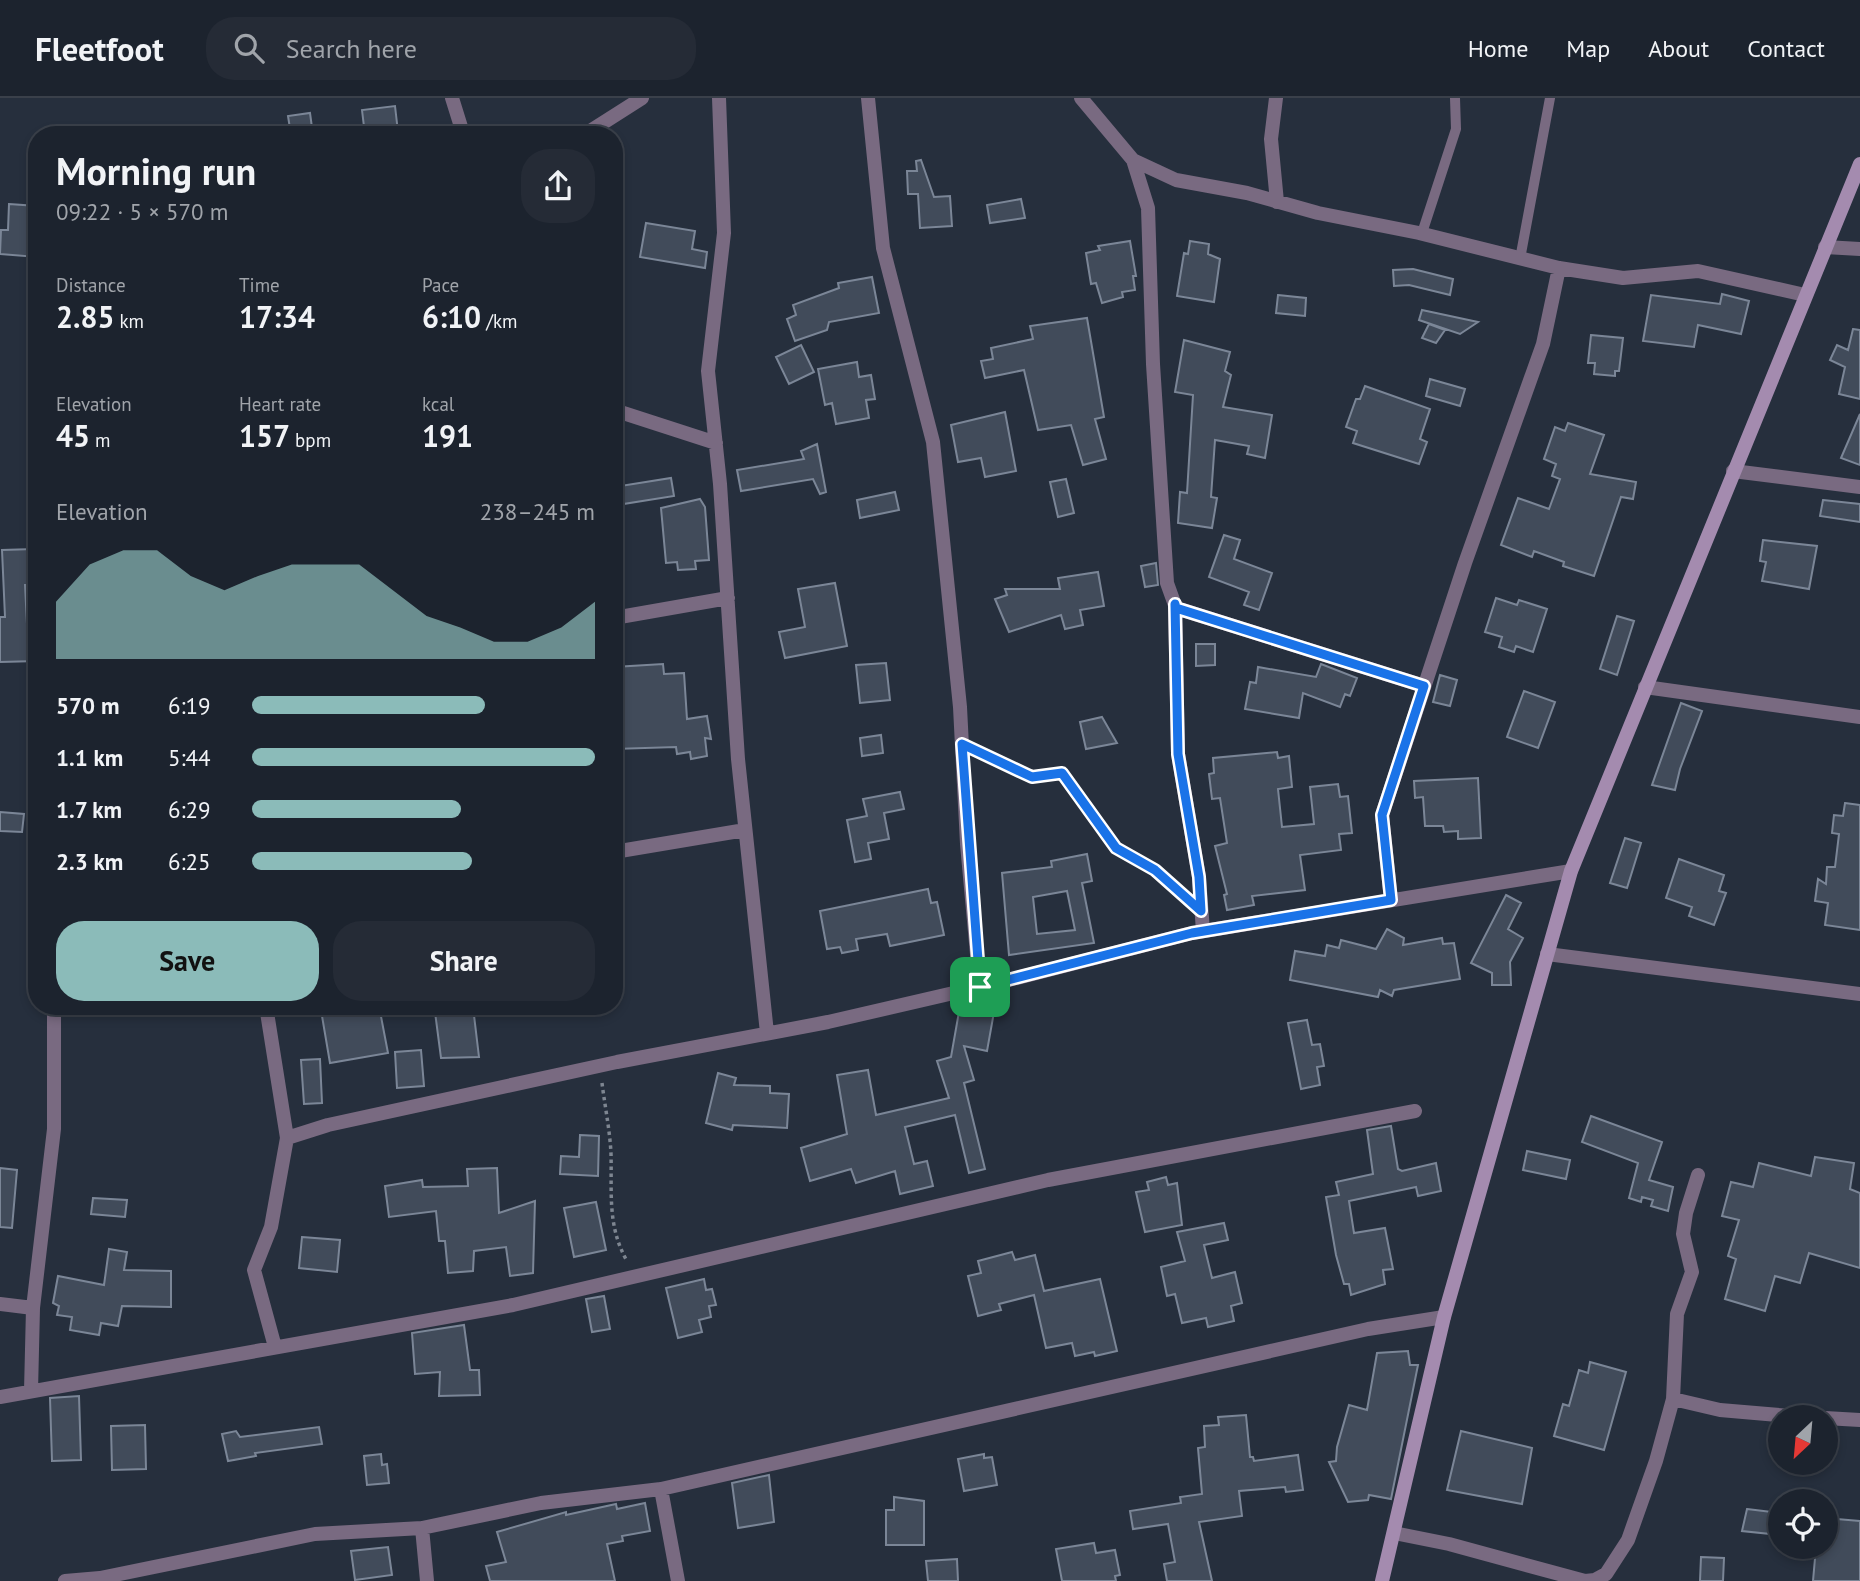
<!DOCTYPE html>
<meta charset="utf-8">
<style>
body{margin:0;font-family:"PT Sans",sans-serif;background:#252b36;color:#f1f3f6;height:100vh;display:flex;flex-direction:column;font-size:26px;white-space:nowrap}
*{box-sizing:border-box;margin:0}
p{font-size:23px;color:#a0a4aa}
.icon{flex:none;width:38px;height:38px;fill:none;stroke:currentColor;stroke-width:2;stroke-linecap:round;stroke-linejoin:round}
.map{position:relative;flex:1;overflow:hidden}
.sheet{position:absolute;left:28px;top:28px;width:595px;height:889px;display:flex;flex-direction:column;background:#1c232e;border-radius:28px;box-shadow:0 4px 10px #0003,0 0 0 2px #3a404a}
.sheet>*{flex:none}
.needle{width:46px;rotate:206deg}
.buttons{position:absolute;left:1768px;top:1307px;display:grid;gap:14px}
.buttons a{display:grid;place-items:center;width:70px;height:70px;border-radius:50%;background:#1c232e;box-shadow:0 4px 10px #0003,0 0 0 2px #3a404a;font-size:35px}
.pin{position:absolute;display:grid;place-items:center;width:60px;height:60px;color:#fff;margin:-30px;border-radius:14px;box-shadow:0 4px 10px #0006}
.round{display:grid;place-items:center;flex:none;width:74px;height:74px;border-radius:28px;background:#252b36}
.head{display:flex;align-items:center;justify-content:space-between;height:119px;padding:0 28px}
h1{font-size:38px;font-weight:700;line-height:52px}
.figures{display:grid;grid-template-columns:repeat(3,1fr);gap:10px;height:119px;padding:7px 28px}
.figures div{display:grid;align-content:center}
.figures b{font-size:30px;font-weight:700}
.figures small{font-size:19px;font-weight:400}
.figures p{font-size:19px}
.chart{height:196px;padding:14px 28px}
.chart p{display:flex;justify-content:space-between}
.chart svg{width:100%;height:126px;margin-top:7px;fill:#8bbbb9;opacity:.7}
.primary-button{display:flex;gap:14px;margin-top:auto;padding:14px 28px}
.primary-button a{flex:1;height:80px;border-radius:28px;background:#8bbbb9;color:#111;font-size:28px;font-weight:700;line-height:80px;text-align:center}
.primary-button a+a{background:#252b36;color:#f1f3f6}
ul{padding:0 28px;list-style:none;font-size:23px}
li{display:grid;grid-template-columns:112px 84px 1fr;align-items:center;height:52px}
li i{height:18px;border-radius:9px;background:#8bbbb9}
header{display:flex;align-items:center;gap:42px;box-sizing:border-box;height:98px;padding:0 35px;background:#1c232e;border-bottom:2px solid #3a404a}
header strong{font-size:33px}
nav{display:flex;gap:38px;margin-inline-start:auto;font-size:24px}
.search{width:490px;height:63px;background:#252b36;display:flex;align-items:center;gap:18px;box-sizing:border-box;padding:0 24px;border-radius:28px;color:#a0a4aa;font-size:26px}
.map>svg:first-child{display:block}
</style>
<header>
<strong>Fleetfoot</strong>
<div class="search"><svg class="icon" aria-label="search" viewBox="0 0 24 24"><circle cx="10" cy="10" r="6"/><path d="M15 15l6 6"/></svg>Search here</div>
<nav><a>Home</a><a>Map</a><a>About</a><a>Contact</a></nav>
</header>
<div class="map">
<svg width="1860" height="1483" viewBox="0 0 1860 1483">
<rect width="100%" height="100%" fill="#262f3d"/>
<path fill="#414b5a" stroke="#7b8697" stroke-width="2" fill-rule="evenodd" d="M 395,8 L 398,34 L 365,37 L 362,12 Z
M 310,15 L 313,37 L 291,37 L 288,18 Z
M 921,62 L 934,99 L 950,98 L 952,128 L 920,130 L 918,96 L 908,96 L 907,73 L 917,73 L 916,63 Z
M 1021,101 L 1025,120 L 990,125 L 987,107 Z
M 9,106 L 37,108 L 37,159 L 0,156 L 1,132 L 8,132 Z
M 646,125 L 695,133 L 692,151 L 707,154 L 705,170 L 640,159 Z
M 1130,143 L 1136,178 L 1133,178 L 1135,192 L 1122,194 L 1123,199 L 1102,205 L 1096,185 L 1091,186 L 1086,155 L 1100,152 L 1098,148 Z
M 1190,143 L 1209,146 L 1208,156 L 1220,161 L 1214,204 L 1177,198 L 1184,155 L 1188,156 Z
M 1413,171 L 1453,181 L 1450,197 L 1409,187 L 1394,188 L 1393,172 Z
M 872,179 L 879,215 L 829,224 L 827,232 L 795,243 L 787,221 L 796,217 L 793,207 L 839,190 L 838,185 Z
M 1722,196 L 1749,203 L 1741,236 L 1698,227 L 1694,249 L 1643,243 L 1651,197 L 1720,206 Z
M 1278,197 L 1306,200 L 1305,218 L 1276,215 Z
M 1422,212 L 1478,224 L 1460,236 L 1419,222 Z
M 1087,220 L 1104,319 L 1095,321 L 1106,361 L 1083,367 L 1071,327 L 1038,332 L 1024,272 L 985,280 L 981,263 L 993,261 L 991,250 L 1033,241 L 1030,228 Z
M 1429,226 L 1445,232 L 1436,245 L 1422,240 Z
M 1853,231 L 1860,232 L 1860,301 L 1839,296 L 1845,269 L 1830,262 L 1837,247 L 1848,252 Z
M 1591,237 L 1623,240 L 1619,273 L 1615,273 L 1615,278 L 1594,276 L 1595,265 L 1588,265 Z
M 1184,242 L 1230,254 L 1225,273 L 1231,277 L 1223,309 L 1272,317 L 1265,360 L 1247,356 L 1249,348 L 1215,342 L 1211,399 L 1217,400 L 1212,430 L 1178,425 L 1180,394 L 1187,395 L 1193,297 L 1175,294 Z
M 801,247 L 814,274 L 789,286 L 776,259 Z
M 857,264 L 859,279 L 871,277 L 875,301 L 866,302 L 869,320 L 836,326 L 832,305 L 825,307 L 818,271 Z
M 1430,281 L 1465,291 L 1460,308 L 1426,298 Z
M 1365,288 L 1430,311 L 1420,341 L 1427,344 L 1419,366 L 1353,345 L 1357,333 L 1346,329 L 1356,301 L 1360,301 Z
M 1005,314 L 1016,373 L 985,379 L 981,360 L 958,364 L 951,327 Z
M 1860,316 L 1860,367 L 1841,360 Z
M 1568,325 L 1604,337 L 1590,376 L 1636,384 L 1633,401 L 1621,399 L 1594,478 L 1563,468 L 1564,464 L 1534,453 L 1532,459 L 1501,447 L 1518,400 L 1549,411 L 1560,381 L 1552,378 L 1556,366 L 1544,361 L 1555,329 L 1565,333 Z
M 817,346 L 826,394 L 820,396 L 813,381 L 741,393 L 737,372 L 804,361 L 801,353 Z
M 671,380 L 674,398 L 617,407 L 614,389 Z
M 1066,381 L 1074,415 L 1058,419 L 1050,384 Z
M 895,394 L 899,412 L 860,420 L 857,402 Z
M 700,401 L 705,409 L 709,462 L 695,463 L 696,471 L 678,472 L 677,464 L 666,465 L 661,410 Z
M 1823,402 L 1860,406 L 1860,424 L 1820,418 Z
M 1224,437 L 1240,442 L 1234,461 L 1272,475 L 1259,512 L 1244,507 L 1249,494 L 1209,479 Z
M 1763,442 L 1817,448 L 1809,491 L 1762,483 L 1766,464 L 1760,463 Z
M 34,451 L 36,487 L 25,487 L 28,545 L 37,545 L 37,563 L 0,564 L 0,519 L 5,519 L 2,452 Z
M 1156,465 L 1158,487 L 1145,489 L 1141,468 Z
M 1098,474 L 1104,508 L 1080,512 L 1083,527 L 1065,531 L 1061,517 L 1009,534 L 995,501 L 1007,497 L 1005,491 L 1060,491 L 1058,480 Z
M 835,485 L 847,548 L 785,560 L 779,534 L 805,529 L 798,491 Z
M 1496,500 L 1517,507 L 1519,502 L 1547,511 L 1533,554 L 1516,548 L 1514,554 L 1499,549 L 1502,539 L 1485,534 Z
M 1617,518 L 1634,523 L 1617,577 L 1600,571 Z
M 1196,546 L 1215,546 L 1215,567 L 1196,568 Z
M 886,565 L 890,602 L 860,605 L 856,567 Z
M 663,566 L 664,576 L 684,575 L 687,621 L 707,618 L 711,641 L 705,640 L 707,658 L 691,661 L 690,654 L 677,656 L 676,649 L 614,651 L 614,569 Z
M 1321,566 L 1357,580 L 1350,598 L 1345,596 L 1340,609 L 1303,595 L 1299,620 L 1245,611 L 1250,584 L 1256,585 L 1258,569 L 1316,579 Z
M 1440,577 L 1457,582 L 1450,608 L 1433,604 Z
M 1524,593 L 1555,604 L 1538,650 L 1507,639 Z
M 1681,605 L 1702,613 L 1680,671 L 1675,692 L 1652,687 Z
M 1102,619 L 1117,645 L 1086,651 L 1080,624 Z
M 881,637 L 883,655 L 862,658 L 860,640 Z
M 1277,654 L 1278,660 L 1289,658 L 1292,689 L 1278,691 L 1282,729 L 1314,726 L 1310,689 L 1338,686 L 1340,699 L 1348,698 L 1352,735 L 1339,736 L 1341,752 L 1300,757 L 1305,792 L 1252,798 L 1254,807 L 1227,812 L 1224,797 L 1227,796 L 1215,748 L 1227,745 L 1220,700 L 1212,701 L 1209,676 L 1214,675 L 1213,660 Z
M 1478,680 L 1481,740 L 1458,741 L 1458,733 L 1444,734 L 1443,728 L 1425,728 L 1423,699 L 1415,700 L 1414,683 Z
M 900,694 L 904,711 L 884,715 L 889,741 L 868,745 L 871,761 L 855,764 L 847,722 L 867,718 L 863,701 Z
M 1845,705 L 1860,707 L 1860,832 L 1825,827 L 1828,805 L 1815,803 L 1818,781 L 1826,786 L 1827,769 L 1835,769 L 1839,736 L 1832,735 L 1834,717 L 1843,718 Z
M 0,714 L 24,716 L 22,734 L 0,733 Z
M 1625,740 L 1641,745 L 1627,790 L 1610,785 Z
M 1087,756 L 1092,783 L 1082,785 L 1094,845 L 1009,857 L 1002,775 L 1052,769 L 1051,763 ZM 1067,793 L 1075,832 L 1037,836 L 1033,799 Z
M 1679,761 L 1724,777 L 1719,793 L 1726,795 L 1714,827 L 1689,818 L 1692,809 L 1666,800 Z
M 928,791 L 931,805 L 937,804 L 944,837 L 890,848 L 887,836 L 856,841 L 858,852 L 842,855 L 840,849 L 827,851 L 820,813 Z
M 1506,797 L 1521,805 L 1508,831 L 1523,840 L 1510,864 L 1511,887 L 1492,887 L 1492,875 L 1471,865 Z
M 1387,831 L 1404,840 L 1403,847 L 1442,840 L 1443,846 L 1454,845 L 1460,881 L 1394,892 L 1392,898 L 1380,892 L 1378,899 L 1290,882 L 1295,853 L 1325,858 L 1327,847 L 1339,850 L 1341,842 L 1376,851 Z
M 379,908 L 388,955 L 330,965 L 322,918 Z
M 960,908 L 994,914 L 987,953 L 964,948 L 974,982 L 964,985 L 985,1071 L 969,1075 L 955,1017 L 905,1029 L 914,1066 L 927,1063 L 933,1088 L 900,1096 L 895,1073 L 856,1085 L 851,1071 L 810,1083 L 801,1050 L 847,1036 L 837,977 L 868,972 L 876,1017 L 949,1000 L 937,963 L 951,959 Z
M 473,909 L 479,959 L 441,960 L 435,914 Z
M 1307,922 L 1312,947 L 1320,946 L 1324,968 L 1317,969 L 1320,987 L 1301,991 L 1288,925 Z
M 421,952 L 424,988 L 397,990 L 395,954 Z
M 320,961 L 322,1005 L 304,1006 L 301,962 Z
M 718,975 L 736,980 L 734,987 L 770,988 L 770,995 L 789,996 L 787,1030 L 733,1027 L 732,1032 L 706,1025 Z
M 1591,1018 L 1662,1044 L 1649,1082 L 1673,1089 L 1668,1113 L 1651,1108 L 1653,1102 L 1642,1099 L 1641,1104 L 1629,1100 L 1638,1065 L 1582,1044 Z
M 1391,1028 L 1398,1071 L 1402,1073 L 1436,1065 L 1441,1093 L 1418,1098 L 1416,1089 L 1349,1103 L 1354,1135 L 1385,1130 L 1393,1171 L 1383,1172 L 1385,1186 L 1351,1197 L 1349,1186 L 1344,1186 L 1336,1157 L 1326,1099 L 1339,1097 L 1336,1084 L 1373,1076 L 1367,1032 Z
M 580,1037 L 599,1038 L 598,1078 L 560,1076 L 561,1058 L 579,1059 Z
M 1527,1053 L 1570,1062 L 1566,1081 L 1523,1072 Z
M 1815,1059 L 1854,1065 L 1850,1091 L 1860,1095 L 1860,1170 L 1809,1155 L 1800,1185 L 1775,1178 L 1765,1213 L 1725,1201 L 1736,1161 L 1728,1158 L 1739,1122 L 1722,1118 L 1731,1084 L 1753,1089 L 1759,1065 L 1811,1078 Z
M 0,1070 L 17,1072 L 12,1130 L 0,1129 Z
M 497,1070 L 499,1115 L 535,1103 L 533,1175 L 510,1178 L 506,1149 L 474,1153 L 473,1173 L 448,1175 L 445,1143 L 439,1143 L 436,1113 L 389,1119 L 385,1088 L 422,1082 L 423,1089 L 468,1088 L 467,1071 Z
M 1166,1079 L 1168,1087 L 1177,1085 L 1182,1127 L 1145,1134 L 1136,1094 L 1149,1092 L 1147,1084 Z
M 93,1100 L 127,1102 L 125,1119 L 91,1116 Z
M 596,1104 L 606,1152 L 574,1159 L 564,1110 Z
M 1224,1125 L 1228,1142 L 1204,1147 L 1212,1180 L 1235,1174 L 1242,1205 L 1231,1208 L 1234,1223 L 1208,1229 L 1206,1220 L 1182,1225 L 1175,1196 L 1167,1198 L 1161,1169 L 1185,1163 L 1177,1134 Z
M 302,1139 L 340,1142 L 337,1174 L 299,1170 Z
M 109,1151 L 127,1154 L 124,1172 L 171,1173 L 171,1209 L 122,1208 L 118,1228 L 101,1225 L 99,1237 L 70,1232 L 72,1219 L 57,1217 L 59,1208 L 53,1205 L 58,1178 L 104,1187 Z
M 1012,1154 L 1015,1162 L 1035,1157 L 1044,1193 L 1100,1181 L 1117,1253 L 1095,1258 L 1094,1254 L 1075,1258 L 1072,1245 L 1046,1250 L 1034,1197 L 999,1206 L 1001,1212 L 978,1218 L 968,1178 L 981,1175 L 978,1163 Z
M 704,1181 L 706,1192 L 712,1191 L 716,1207 L 709,1208 L 711,1219 L 699,1222 L 702,1234 L 678,1240 L 666,1190 Z
M 604,1198 L 610,1231 L 592,1234 L 586,1201 Z
M 464,1227 L 470,1272 L 479,1272 L 480,1297 L 439,1298 L 440,1274 L 415,1276 L 412,1235 Z
M 1408,1253 L 1410,1267 L 1418,1267 L 1391,1401 L 1369,1397 L 1368,1402 L 1348,1404 L 1329,1364 L 1336,1363 L 1337,1349 L 1349,1307 L 1367,1312 L 1377,1255 Z
M 1590,1264 L 1626,1274 L 1604,1352 L 1554,1338 L 1563,1306 L 1569,1308 L 1579,1272 L 1588,1275 Z
M 79,1298 L 81,1362 L 52,1363 L 50,1300 Z
M 1246,1317 L 1250,1359 L 1253,1359 L 1254,1363 L 1298,1357 L 1303,1392 L 1286,1394 L 1285,1389 L 1239,1393 L 1242,1418 L 1199,1424 L 1212,1483 L 1167,1483 L 1164,1466 L 1175,1464 L 1168,1426 L 1133,1431 L 1130,1413 L 1181,1405 L 1180,1399 L 1202,1396 L 1198,1350 L 1205,1349 L 1204,1328 L 1219,1327 L 1218,1319 Z
M 145,1327 L 146,1371 L 112,1372 L 111,1328 Z
M 319,1329 L 322,1346 L 255,1355 L 256,1358 L 228,1363 L 222,1336 L 236,1333 L 240,1339 Z
M 1461,1333 L 1532,1350 L 1522,1406 L 1447,1392 Z
M 381,1356 L 382,1367 L 387,1366 L 389,1385 L 367,1387 L 364,1358 Z
M 984,1356 L 984,1360 L 992,1359 L 997,1387 L 964,1393 L 958,1361 Z
M 769,1377 L 774,1424 L 738,1430 L 732,1385 Z
M 894,1399 L 924,1403 L 924,1447 L 886,1447 L 886,1412 L 894,1412 Z
M 645,1405 L 650,1433 L 622,1438 L 623,1443 L 607,1446 L 615,1483 L 490,1483 L 486,1468 L 506,1464 L 497,1434 L 566,1414 L 566,1417 L 616,1406 L 617,1411 Z
M 1747,1411 L 1780,1415 L 1780,1437 L 1742,1433 Z
M 1825,1420 L 1860,1423 L 1860,1483 L 1813,1483 L 1816,1449 L 1825,1449 Z
M 1094,1445 L 1096,1455 L 1115,1452 L 1120,1477 L 1115,1478 L 1116,1483 L 1062,1483 L 1056,1451 Z
M 388,1449 L 392,1477 L 355,1482 L 351,1453 Z
M 1701,1459 L 1724,1460 L 1723,1483 L 1700,1483 Z
M 957,1461 L 958,1483 L 928,1483 L 926,1463 Z"/>
<g fill="none" stroke-linecap="round" stroke-linejoin="round">
<path stroke="#7e8691" stroke-width="3.5" stroke-dasharray="3.5 3.5" stroke-linecap="butt" d="M 978,655 L 1032,679 L 1062,675 L 1116,750 L 1155,772 L 1184,798
M 602,985 C 605,1009 610,1033 611,1056 C 612,1094 607,1128 627,1163"/>
<path stroke="#796a81" stroke-width="10" d="M 1422,135 L 1456,31 L 1455,0
M 1520,161 L 1550,0"/>
<path stroke="#796a81" stroke-width="14" d="M 452,0 L 462,32 L 471,37
M 719,0 L 724,135 L 708,273 L 720,386 L 738,661 L 767,935
M 868,0 L 883,150 L 933,344 L 960,609 L 967,746 L 980,889
M 1081,0 L 1133,62 L 1176,82 L 1247,95 L 1318,115 L 1419,135 L 1559,170 L 1623,180 L 1698,173 L 1805,197
M 1276,0 L 1271,41 L 1277,104
M 584,37 L 642,0
M 1133,62 L 1148,110 L 1153,266 L 1167,485 L 1176,510 L 1424,588
M 1825,149 L 1860,151
M 614,312 L 716,345
M 1733,373 L 1860,389
M 1175,506 L 1178,656 L 1199,779 L 1203,833
M 614,520 L 728,500
M 1645,589 L 1860,619
M 614,754 L 745,732
M 1391,802 L 1382,717 L 1465,465 L 1543,246 L 1559,170
M 1547,856 L 1860,896
M 266,908 L 287,1040
M 0,1206 L 33,1210 L 31,1293
M 33,1210 L 54,1031 L 54,908
M 275,1249 L 254,1172 L 271,1129 L 287,1040 L 328,1027 L 617,964 L 828,924 L 1001,884 L 1192,835 L 1571,773
M 0,1299 L 513,1207 L 1048,1082 L 1415,1013
M 1673,1301 L 1720,1312 L 1814,1320
M 1825,1320 L 1860,1322
M 661,1391 L 678,1483
M 422,1430 L 427,1483
M 1394,1435 L 1449,1446 L 1585,1483 L 1595,1482 L 1606,1476 L 1628,1442 L 1656,1363 L 1673,1301 L 1677,1216 L 1692,1174 L 1683,1136 L 1686,1115 L 1698,1077
M 65,1483 L 100,1480 L 315,1436 L 422,1430 L 541,1405 L 661,1391 L 1368,1231 L 1444,1219"/>
<path stroke="#a48baf" stroke-width="14" d="M 1382,1483 L 1444,1219 L 1571,773 L 1860,66"/>
</g>
<g fill="none" stroke-linecap="round" stroke-linejoin="round">
<g stroke="#fff" stroke-width="14">
<path id="route" d="M 1175,506 L 1176,510 L 1424,588 L 1382,717 L 1391,802 L 1192,835 L 980,889 L 962,646 L 1032,679 L 1062,675 L 1116,750 L 1155,772 L 1201,813 L 1199,779 L 1178,656 Z"/>
</g>
<use href="#route" stroke="#1a73e8" stroke-width="9"/>
</g>
</svg>
<div class="buttons">
<a><svg class="needle" viewBox="-14 -14 28 28"><path d="M0-13l5 13h-10z" fill="#e53935"/><path d="M0 13l5-13h-10z" fill="#a0a4aa"/></svg></a>
<a><svg class="icon" aria-label="locate" viewBox="0 0 24 24"><circle cx="12" cy="12" r="6"/><path d="M12 2v4M12 18v4M2 12h4M18 12h4"/></svg></a>
</div>
<div class="pin" style="left:980px;top:889px;background:#1e9e55"><svg class="icon" aria-label="arrive" viewBox="0 0 24 24"><path d="M6 21V4h12l-3 4 3 4H6"/></svg></div>
<section class="sheet">
<div class="head"><div><h1>Morning run</h1><p>09:22 · 5 × 570 m</p></div><a class="round"><svg class="icon" aria-label="share" viewBox="0 0 24 24"><path d="M12 15V3M7 8l5-5 5 5M5 13v7h14v-7"/></svg></a></div>
<div class="figures">
<div><p>Distance</p><b>2.85<small> km</small></b></div>
<div><p>Time</p><b>17:34</b></div>
<div><p>Pace</p><b>6:10<small> /km</small></b></div>
</div>
<div class="figures">
<div><p>Elevation</p><b>45<small> m</small></b></div>
<div><p>Heart rate</p><b>157<small> bpm</small></b></div>
<div><p>kcal</p><b>191</b></div>
</div>
<div class="chart"><p><span>Elevation</span>238–245 m</p>
<svg viewBox="0 0 160 44" preserveAspectRatio="none"><path d="M0 44V24L10 11L20 6L30 6L40 15L50 20L60 15L70 11L80 11L90 11L100 20L110 29L120 33L130 38L140 38L150 33L160 24V44z"/></svg>
</div>
<ul>
<li><b>570 m</b>6:19<i style="width:68%"></i></li>
<li><b>1.1 km</b>5:44<i style="width:100%"></i></li>
<li><b>1.7 km</b>6:29<i style="width:61%"></i></li>
<li><b>2.3 km</b>6:25<i style="width:64%"></i></li>
</ul>
<div class="primary-button"><a>Save</a><a>Share</a></div>
</section>
</div>
